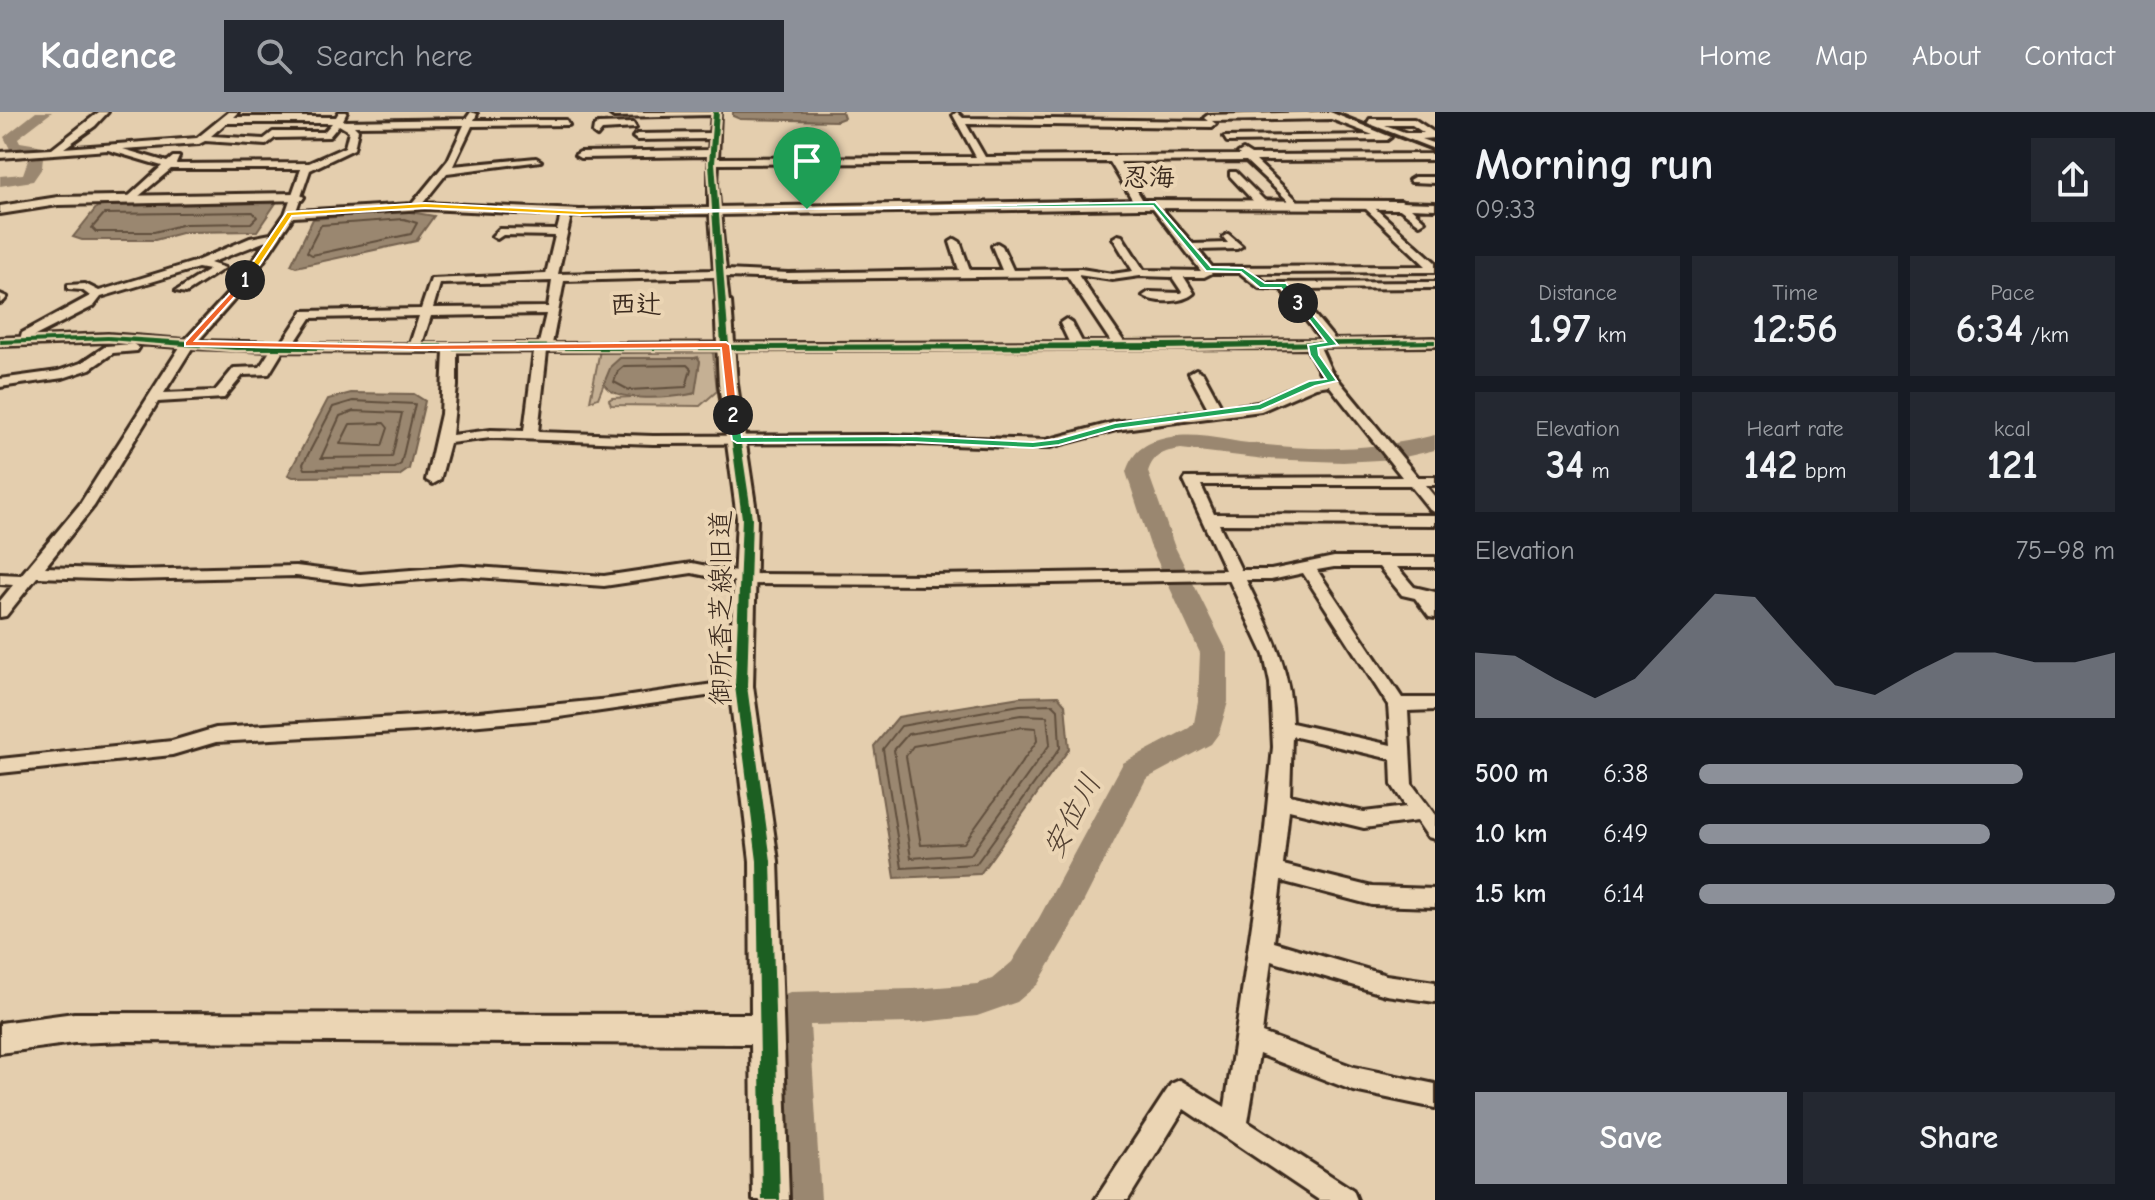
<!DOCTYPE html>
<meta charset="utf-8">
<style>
body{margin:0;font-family:"Comic Neue","Klee One",sans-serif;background:#242831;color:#f1f3f6;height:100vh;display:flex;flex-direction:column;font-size:30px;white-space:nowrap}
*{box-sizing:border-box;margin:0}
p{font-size:26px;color:#9ea1a6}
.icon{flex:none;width:44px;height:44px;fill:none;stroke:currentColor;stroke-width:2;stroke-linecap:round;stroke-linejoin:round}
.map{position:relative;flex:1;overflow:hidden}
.side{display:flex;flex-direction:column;background:#171b24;width:720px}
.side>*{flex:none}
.pin{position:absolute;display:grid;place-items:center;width:68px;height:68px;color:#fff;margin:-82px -34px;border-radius:50% 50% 50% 0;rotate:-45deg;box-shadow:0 0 8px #0007}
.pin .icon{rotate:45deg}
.km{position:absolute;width:40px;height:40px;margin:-20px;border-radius:50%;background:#222;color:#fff;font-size:22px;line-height:40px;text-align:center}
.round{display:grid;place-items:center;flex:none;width:84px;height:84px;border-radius:0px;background:#242831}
.overview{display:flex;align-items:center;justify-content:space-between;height:136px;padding:0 40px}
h1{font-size:44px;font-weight:600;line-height:60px}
.stats{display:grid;grid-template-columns:repeat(3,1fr);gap:12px;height:136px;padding:8px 40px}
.stats div{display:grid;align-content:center;border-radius:0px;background:#242831;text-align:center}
.stats b{font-size:40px;font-weight:600}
.stats small{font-size:22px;font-weight:400}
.stats p{font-size:22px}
.chart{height:224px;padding:16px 40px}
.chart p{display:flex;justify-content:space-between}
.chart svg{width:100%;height:144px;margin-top:8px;fill:#8c9099;opacity:.7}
.action{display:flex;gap:16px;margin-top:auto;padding:16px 40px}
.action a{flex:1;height:92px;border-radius:0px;background:#8c9099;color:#fff;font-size:32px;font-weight:600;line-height:92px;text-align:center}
.action a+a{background:#242831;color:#f1f3f6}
ul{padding:0 40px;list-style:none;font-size:26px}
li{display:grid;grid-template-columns:128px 96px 1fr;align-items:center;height:60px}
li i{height:20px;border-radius:10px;background:#8c9099}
header{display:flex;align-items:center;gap:48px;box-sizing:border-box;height:112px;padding:0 40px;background:#8c9099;color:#fff}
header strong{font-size:38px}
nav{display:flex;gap:44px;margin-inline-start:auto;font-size:28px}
.search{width:560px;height:72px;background:#242831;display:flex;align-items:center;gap:20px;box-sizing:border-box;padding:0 28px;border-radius:0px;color:#9ea1a6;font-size:30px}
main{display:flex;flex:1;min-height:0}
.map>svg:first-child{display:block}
</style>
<header>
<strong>Kadence</strong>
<div class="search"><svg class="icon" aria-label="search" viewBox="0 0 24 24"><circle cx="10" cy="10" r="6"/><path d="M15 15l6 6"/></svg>Search here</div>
<nav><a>Home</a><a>Map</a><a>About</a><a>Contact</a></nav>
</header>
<main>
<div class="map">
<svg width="1435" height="1088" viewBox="0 0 1435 1088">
<rect width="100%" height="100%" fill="#e4ceae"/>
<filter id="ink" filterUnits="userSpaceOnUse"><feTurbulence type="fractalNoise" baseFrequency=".0125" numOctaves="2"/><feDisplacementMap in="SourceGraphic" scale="16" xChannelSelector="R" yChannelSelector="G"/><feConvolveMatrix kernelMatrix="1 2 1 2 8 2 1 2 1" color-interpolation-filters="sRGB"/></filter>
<g filter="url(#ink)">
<path fill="#c5b094" stroke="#806d59" stroke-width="2" d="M 600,238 L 707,238 L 713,241 L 717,279 L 700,294 L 611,293 L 609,288 L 612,286 L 693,282 L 700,250 L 698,245 L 604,271 L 598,286 L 590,289 Z"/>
<path fill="#9a876f" stroke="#74624f" stroke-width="2" d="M 733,0 L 842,0 L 844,6 L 836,9 L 740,7 L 733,4 Z
M 276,91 L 257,119 L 185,120 L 155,128 L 82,128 L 73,125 L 97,95 L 103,94 Z
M 404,99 L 434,104 L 416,129 L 296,155 L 291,153 L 313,107 Z
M 620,246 L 698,246 L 700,249 L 695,281 C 677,286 611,292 604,271 L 611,254 Z
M 351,281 L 414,282 L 425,289 L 409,357 L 399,364 L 293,365 L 288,363 L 328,287 Z
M 1058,584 L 1065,592 L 1069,637 L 980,762 L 895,766 L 874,634 L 898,605 L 1020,585 Z"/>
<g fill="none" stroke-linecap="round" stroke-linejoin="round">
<path stroke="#614f3e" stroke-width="2" d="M 253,100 L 257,105 L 251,111 L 185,112 L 154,120 L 96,120 L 92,116 L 104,102 Z
M 404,107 L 417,111 L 411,122 L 312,143 L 307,140 L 321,113 Z
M 687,253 L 691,257 L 686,275 L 629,278 L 614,270 L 618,259 L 624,254 Z
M 353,289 L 415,292 L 401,352 L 395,356 L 305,357 L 303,352 L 333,295 Z
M 354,299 L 402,301 L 392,345 L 321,346 L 340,304 Z
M 384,311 L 388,316 L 382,334 L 340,332 L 350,312 Z
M 1053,592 L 1058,597 L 1060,636 L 976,752 L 902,756 L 883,637 L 901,614 L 1020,593 Z
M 1021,603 L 1047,604 L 1050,632 L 971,742 L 911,746 L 894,638 L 908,622 Z
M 1023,615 L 1036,616 L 1037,629 L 964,731 L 921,733 L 906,644 L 913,634 Z"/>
<path fill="#9a876f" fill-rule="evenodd" d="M 36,0 L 52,0 L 18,26 L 20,30 L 44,34 L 42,56 L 33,69 L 0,74 L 0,64 L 23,62 L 31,40 L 10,37 L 4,25 Z
M 1435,323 L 1435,338 L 1396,347 L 1343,350 L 1265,347 L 1181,337 C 1164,339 1153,343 1148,360 L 1174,433 L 1228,541 L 1228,590 L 1219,621 L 1211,632 L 1146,667 L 1065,826 L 1038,872 L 1017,890 L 977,904 L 913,911 L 810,913 L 821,1088 L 779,1088 L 771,897 L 777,885 L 790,880 L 913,877 L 977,872 L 992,867 L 1012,850 L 1039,806 L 1123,651 L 1189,616 L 1194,611 L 1198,590 L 1200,541 L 1150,433 L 1126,360 C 1133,337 1148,329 1171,325 C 1200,320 1229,330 1257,332 C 1319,339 1374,338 1435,323 Z"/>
<g stroke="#3b2a1e" stroke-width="6">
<path id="minor" d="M 99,0 L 108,0 L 95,14 L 64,36 L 197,26 L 229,0 L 238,0 L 233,5 L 336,5 L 339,0 L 347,0 L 343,8 L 345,9 L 466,7 L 471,0 L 477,2 L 474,8 L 566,8 L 569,13 L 472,14 L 453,54 L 536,46 L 541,49 L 447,61 L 423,91 L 580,98 L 709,96 L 709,44 L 580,46 L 575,43 L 580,40 L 709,38 L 710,27 L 637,28 L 633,25 L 637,22 L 710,21 L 712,3 L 614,5 L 610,2 L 612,0 L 720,0 L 718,46 L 976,45 L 953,3 L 957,0 L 963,6 L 1212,9 L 1216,12 L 1212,15 L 966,12 L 985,45 L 1240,43 L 1238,41 L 1243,38 L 1251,43 L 1435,42 L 1435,48 L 1256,49 L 1299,90 L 1300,92 L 1295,95 L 1246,49 L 1120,50 L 1145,92 L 1140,95 L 1135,92 L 1110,50 L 718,52 L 717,72 L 726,158 L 788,161 L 959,158 L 950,130 L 955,127 L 960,130 L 970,158 L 1002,158 L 992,134 L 997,131 L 1002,134 L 1013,158 L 1081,157 L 1112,162 L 1133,159 L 1113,126 L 1118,123 L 1122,124 L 1144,158 L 1201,159 L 1150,92 L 1155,89 L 1193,132 L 1228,131 L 1223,125 L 1228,122 L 1242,134 L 1237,137 L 1198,138 L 1212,155 L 1426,154 L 1364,95 L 1363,93 L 1368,90 L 1435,150 L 1435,160 L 1254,161 L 1266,171 L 1435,170 L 1435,176 L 1293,177 L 1335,228 L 1435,226 L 1435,234 L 1320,235 L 1331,259 L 1418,365 L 1435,365 L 1435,373 L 1425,373 L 1435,385 L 1435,400 L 1430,398 L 1410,373 L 1201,373 L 1214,402 L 1435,403 L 1435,413 L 1219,412 L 1241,458 L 1271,458 L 1334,445 L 1435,445 L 1435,455 L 1397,455 L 1414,475 L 1435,480 L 1435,506 L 1429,505 L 1415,486 L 1402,483 L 1379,455 L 1334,455 L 1317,458 L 1402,586 L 1435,586 L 1435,598 L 1408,599 L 1412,672 L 1435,703 L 1435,727 L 1428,725 L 1417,709 L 1364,716 L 1289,698 L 1283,753 L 1372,775 L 1435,777 L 1435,795 L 1372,793 L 1281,769 L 1274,830 L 1386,863 L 1435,870 L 1435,890 L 1386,883 L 1271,849 L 1262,921 L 1354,955 L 1435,972 L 1435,996 L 1354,979 L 1259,942 L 1248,1010 L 1353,1078 L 1357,1088 L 1319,1088 L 1184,997 L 1128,1088 L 1095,1088 L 1171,972 L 1180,968 L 1225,995 L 1263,737 L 1273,635 L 1270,571 L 1264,543 L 1229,468 L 934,473 L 746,472 L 692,461 L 604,474 L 462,464 L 360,472 L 296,464 L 128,468 L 37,465 L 6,504 L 0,505 L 0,489 L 13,473 L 0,472 L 0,462 L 21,463 L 80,392 L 180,235 L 108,230 L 0,234 L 0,226 L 21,225 L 22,221 L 90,184 L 82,178 L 68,177 L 68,173 L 85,172 L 99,179 L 194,150 L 250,126 L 271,122 L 285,102 L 301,57 L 171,57 L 132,90 L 127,87 L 128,85 L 162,54 L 108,38 L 0,46 L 0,40 L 52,37 ZM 226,11 L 332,11 L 324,20 L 273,20 L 264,27 L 211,24 ZM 339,13 L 349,19 L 345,35 L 309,51 L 176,52 L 179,45 L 173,45 L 167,50 L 123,37 L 199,32 L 205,29 L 266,33 L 275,26 L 329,25 ZM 464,13 L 448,48 L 412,92 L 296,99 L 310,58 L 354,37 L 358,18 L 354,14 ZM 425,97 L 561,103 L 557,118 L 499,117 L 492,124 L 497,127 L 503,123 L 555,124 L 546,162 L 431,167 L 421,197 L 303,199 L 282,231 L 198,229 L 249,171 L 293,105 ZM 710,102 L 714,158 L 558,162 L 571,104 ZM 266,129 L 241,167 L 185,228 L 108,222 L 33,225 L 94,194 L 101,185 L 198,156 L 209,158 L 176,179 L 186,181 L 225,156 L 210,151 ZM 1212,161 L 1240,161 L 1259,176 L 1281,177 L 1322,228 L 1124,230 L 1078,163 L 1112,168 L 1140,164 L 1172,165 L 1182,180 L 1180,181 L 1149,180 L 1143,184 C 1156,192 1183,191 1194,181 L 1184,165 L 1204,165 ZM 1067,164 L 1111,230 L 1082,230 L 1072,211 L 1066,207 L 1060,211 L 1069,230 L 552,232 L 564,169 L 715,165 L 717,190 L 723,194 L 729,190 L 726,165 L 788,167 ZM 552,169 L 548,195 L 433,196 L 440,172 ZM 546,202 L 539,231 L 536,232 L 422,232 L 431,204 ZM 419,204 L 410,232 L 294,232 L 311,206 ZM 192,236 L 270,239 L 260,255 L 234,256 L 215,279 L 164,281 ZM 1307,236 L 1323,266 L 1308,268 L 1258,291 L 1222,296 L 1203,261 L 1196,257 L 1189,261 L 1209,298 L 1115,310 L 1046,328 L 888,323 L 653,324 L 538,320 L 547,239 ZM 283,239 L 444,240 L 441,302 L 426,368 L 433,372 L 440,368 L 450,331 L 491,326 L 653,332 L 888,331 L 1046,336 L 1116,318 L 1261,299 L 1316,275 L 1329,273 L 1402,365 L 1186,366 L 1184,369 L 1225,458 L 934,463 L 746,462 L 692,451 L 604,464 L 462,454 L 360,462 L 296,454 L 128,458 L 45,455 L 94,394 L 158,290 L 224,286 L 243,263 L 269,262 ZM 534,239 L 524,319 L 491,318 L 452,323 L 457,274 L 457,240 ZM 1303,461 L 1388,593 L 1391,633 L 1292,611 C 1291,555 1269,516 1246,468 L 1271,468 ZM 1292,624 L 1391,647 L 1392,673 L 1406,695 L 1364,700 L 1290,683 Z
M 1318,0 L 1330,0 L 1391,25 L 1387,28 L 1227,30 L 1224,25 L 1373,23 L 1331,7 L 1208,9 L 1204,6 L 1208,3 Z
M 1370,7 L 1414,7 L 1435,21 L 1435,26 L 1421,27 L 1435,32 L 1435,38 L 1367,12 ZM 1385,13 L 1412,13 L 1424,21 L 1407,21 Z
M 633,11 L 636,16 L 602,18 L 597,24 L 593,21 L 594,15 L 598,12 Z
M 1230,60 L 1236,60 L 1266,90 L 1266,94 L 1258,94 L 1230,64 Z
M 1414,65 L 1435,65 L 1435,71 L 1411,70 L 1409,68 Z
M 1401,90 L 1435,91 L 1435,97 L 1411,96 L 1425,109 L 1420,112 L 1397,95 L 1396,93 Z
M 0,182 L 7,185 L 4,189 L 0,191 Z
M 133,232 L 139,236 L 137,239 L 113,241 L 90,257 L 63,266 L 0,275 L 0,267 L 58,259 L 81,251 L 106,234 Z
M 741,568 L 750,574 L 748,578 L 545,607 L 414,619 L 216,630 L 172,643 L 0,661 L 0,647 L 172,629 L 216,616 L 479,600 L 610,587 Z"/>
</g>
<g stroke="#3b2a1e" stroke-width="6">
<path id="tertiary" d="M 297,81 L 304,85 L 302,88 L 58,93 L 0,102 L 0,94 L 58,85 Z
M 1140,88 L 1401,89 L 1408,93 L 1401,97 L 1140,96 L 716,103 L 709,99 L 716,95 Z
M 723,185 L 731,190 L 737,272 L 757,406 L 753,574 L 778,749 L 789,1088 L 753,1088 L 751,932 L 126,929 L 74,931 L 0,941 L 0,911 L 74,901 L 751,902 L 750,749 L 729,574 L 737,406 L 719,272 L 715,190 Z"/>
</g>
<use href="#minor" fill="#ebd5b4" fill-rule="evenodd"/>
<use href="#tertiary" fill="#ebd5b4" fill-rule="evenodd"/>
<path stroke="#3b2a1e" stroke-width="3" d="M 1335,0 L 1435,39"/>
<g stroke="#ebd5b4" stroke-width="5">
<path id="cycleway" d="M 713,0 L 719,0 L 715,51 L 729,233 L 1165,231 L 1435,228 L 1435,232 L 1165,237 L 730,238 L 732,272 L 752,406 L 747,574 L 771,749 L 780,1088 L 762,1088 L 757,749 L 735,574 L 742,406 L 724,272 L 721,238 L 236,238 L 108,228 L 0,232 L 0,228 L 108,224 L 236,232 L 721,233 L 709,51 Z"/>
</g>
<use href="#cycleway" fill="#1b5e20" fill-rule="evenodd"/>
</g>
</g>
<path fill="#f5b400" stroke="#fff" stroke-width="2" d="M 425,91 L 580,99 L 810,97 L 580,103 L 425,96 L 292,104 L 248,170 L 241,168 L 287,100 Z"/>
<path fill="#f0652b" stroke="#fff" stroke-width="2" d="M 245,165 L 248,170 L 195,229 L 415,233 L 726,230 L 730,233 L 738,303 L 733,306 L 728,303 L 721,236 L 415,238 L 185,234 L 185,230 Z"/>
<path fill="#22a559" stroke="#fff" stroke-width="2" d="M 1295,189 L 1301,189 L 1338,233 L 1318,236 L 1319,243 L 1337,269 L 1315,274 L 1261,298 L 1116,317 L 1059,333 L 1033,336 L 912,330 L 737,331 L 732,328 L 728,303 L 733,300 L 738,303 L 742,325 L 912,324 L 1033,330 L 1058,327 L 1115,311 L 1259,292 L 1309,269 L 1326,267 L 1310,243 L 1308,233 L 1326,230 Z"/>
<path fill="#22a559" stroke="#fff" stroke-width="2" d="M 1155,90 L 1211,155 L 1243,156 L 1265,171 L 1286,171 L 1301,193 L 1295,193 L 1281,176 L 1260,176 L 1241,160 L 1206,159 L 1153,94 L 803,97 Z"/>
<g text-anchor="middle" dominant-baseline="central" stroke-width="8" stroke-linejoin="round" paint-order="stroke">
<g font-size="26" font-weight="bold" fill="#3b2a1e" stroke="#ebd5b4">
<text x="1149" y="66">忍海</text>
<text x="636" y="193">西辻</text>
</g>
<g font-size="28" fill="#3b2a1e" stroke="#ebd5b4">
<text transform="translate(721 496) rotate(-90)">御所香芝線旧道</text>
</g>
<g font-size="30" font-style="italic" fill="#534132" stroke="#ebd5b4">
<text transform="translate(1072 704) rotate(-62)">安位川</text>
</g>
</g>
</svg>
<div class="pin" style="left:807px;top:97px;background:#1e9e55"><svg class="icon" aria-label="arrive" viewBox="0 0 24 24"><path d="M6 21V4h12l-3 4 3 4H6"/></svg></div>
<b class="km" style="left:245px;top:168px">1</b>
<b class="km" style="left:733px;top:303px">2</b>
<b class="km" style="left:1298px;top:191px">3</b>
</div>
<section class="side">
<div class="overview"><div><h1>Morning run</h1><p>09:33</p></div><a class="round"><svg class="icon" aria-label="share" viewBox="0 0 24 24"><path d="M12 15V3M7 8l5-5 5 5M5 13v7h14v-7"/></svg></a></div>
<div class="stats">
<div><p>Distance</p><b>1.97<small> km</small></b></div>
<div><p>Time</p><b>12:56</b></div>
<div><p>Pace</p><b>6:34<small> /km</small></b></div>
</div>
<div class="stats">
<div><p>Elevation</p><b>34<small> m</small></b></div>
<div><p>Heart rate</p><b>142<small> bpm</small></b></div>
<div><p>kcal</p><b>121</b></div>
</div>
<div class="chart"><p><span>Elevation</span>75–98 m</p>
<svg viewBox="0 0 160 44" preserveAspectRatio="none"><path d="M0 44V24L10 25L20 32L30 38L40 32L50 19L60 6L70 7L80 21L90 34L100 37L110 30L120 24L130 24L140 27L150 27L160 24V44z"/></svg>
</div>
<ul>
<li><b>500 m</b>6:38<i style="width:78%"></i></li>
<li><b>1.0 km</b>6:49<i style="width:70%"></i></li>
<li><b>1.5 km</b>6:14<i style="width:100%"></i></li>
</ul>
<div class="action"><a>Save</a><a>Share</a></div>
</section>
</main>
